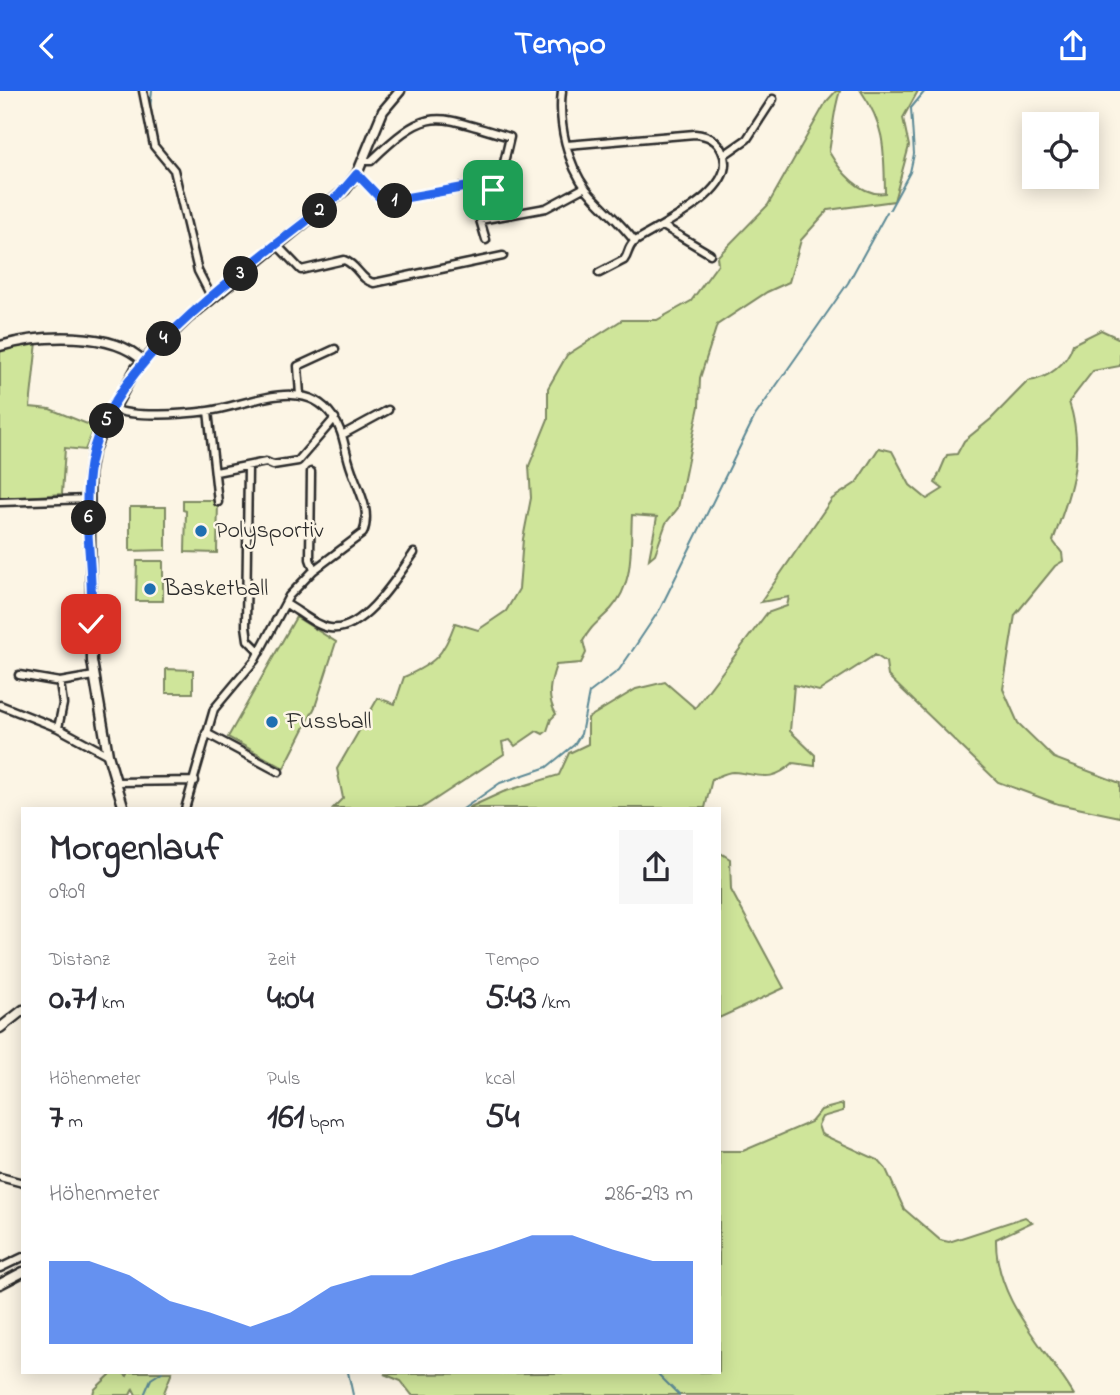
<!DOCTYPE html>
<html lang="de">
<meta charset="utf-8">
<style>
body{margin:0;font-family:"Indie Flower",sans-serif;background:#f7f7f7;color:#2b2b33;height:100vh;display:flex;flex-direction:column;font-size:26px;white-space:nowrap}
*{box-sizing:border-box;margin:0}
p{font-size:23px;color:#7c7c81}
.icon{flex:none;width:38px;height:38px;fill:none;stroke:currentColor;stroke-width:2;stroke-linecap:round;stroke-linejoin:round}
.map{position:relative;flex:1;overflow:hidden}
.panel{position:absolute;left:21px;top:716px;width:700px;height:567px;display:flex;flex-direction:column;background:#fff;border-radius:0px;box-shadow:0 4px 18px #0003}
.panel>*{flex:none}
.buttons{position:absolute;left:1022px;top:21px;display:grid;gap:14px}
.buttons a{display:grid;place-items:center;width:77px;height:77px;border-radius:0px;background:#fff;box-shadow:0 4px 18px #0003;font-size:35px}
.pin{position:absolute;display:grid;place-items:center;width:60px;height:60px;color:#fff;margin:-30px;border-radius:14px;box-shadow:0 4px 10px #0006}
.km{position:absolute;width:35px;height:35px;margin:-18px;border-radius:50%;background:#222;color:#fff;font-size:19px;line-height:35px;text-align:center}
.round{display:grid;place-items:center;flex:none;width:74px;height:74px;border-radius:0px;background:#f7f7f7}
.summary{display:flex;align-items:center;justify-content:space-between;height:119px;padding:0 28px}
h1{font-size:38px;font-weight:700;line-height:52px}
.stats{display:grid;grid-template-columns:repeat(3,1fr);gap:10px;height:119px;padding:7px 28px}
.stats div{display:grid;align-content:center}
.stats b{font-size:35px;font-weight:700}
.stats small{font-size:19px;font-weight:400}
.stats p{font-size:19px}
.chart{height:196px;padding:14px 28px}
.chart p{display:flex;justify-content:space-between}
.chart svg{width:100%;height:126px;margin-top:7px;fill:#2563eb;opacity:.7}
header{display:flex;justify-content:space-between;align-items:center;height:91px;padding:0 28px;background:#2563eb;color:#fff;font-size:32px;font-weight:700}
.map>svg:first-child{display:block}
</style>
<header><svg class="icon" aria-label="back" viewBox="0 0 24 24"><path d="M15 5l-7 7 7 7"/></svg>Tempo<svg class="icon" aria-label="share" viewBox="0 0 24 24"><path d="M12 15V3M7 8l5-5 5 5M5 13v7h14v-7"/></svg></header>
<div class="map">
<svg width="1120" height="1304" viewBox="0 0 1120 1304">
<rect width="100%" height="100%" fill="#fcf5e5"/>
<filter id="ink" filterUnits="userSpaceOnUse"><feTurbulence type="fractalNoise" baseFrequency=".0143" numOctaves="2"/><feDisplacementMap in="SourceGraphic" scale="14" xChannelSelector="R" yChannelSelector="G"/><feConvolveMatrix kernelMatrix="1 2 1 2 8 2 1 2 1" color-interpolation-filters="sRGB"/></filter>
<g filter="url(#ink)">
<path fill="#cfe59a" stroke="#7d8862" stroke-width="2" d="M 836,0 L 840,0 C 833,20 833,40 829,61 C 840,80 861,106 885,102 C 884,60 886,36 861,0 L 918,0 L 903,27 L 909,55 L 894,110 L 828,119 L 801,149 L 789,191 L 767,201 L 717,234 L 700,287 L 699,315 L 678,417 L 666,432 L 655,463 L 649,468 L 657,426 L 632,424 C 630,456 635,492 611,518 C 599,531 592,533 583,550 L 586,562 L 581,572 L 556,574 C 550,592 546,606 556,623 L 551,628 L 547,640 L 543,643 L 537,640 L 515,655 L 510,649 L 502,651 L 504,663 L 422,717 L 333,717 L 343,707 L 337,678 L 378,607 L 395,613 L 404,586 C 435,572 443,565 455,532 L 478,539 L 506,520 L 519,498 L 523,448 L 531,407 L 529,375 L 548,328 L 548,297 L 567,264 L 622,229 L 657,229 L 691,210 L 718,173 L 717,166 L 768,114 L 826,11 Z
M 1101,239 L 1120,248 L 1120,275 L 1093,280 L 1069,311 C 1086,362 1070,402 1053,450 L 1062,462 L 1063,470 L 1055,475 L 1015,524 L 1003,598 L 1018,632 L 1054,667 L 1120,692 L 1120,726 L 1058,713 L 998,691 L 888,585 L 886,571 L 875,564 L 819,600 L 794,594 L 790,640 L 815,664 L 815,675 L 793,672 C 770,693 760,683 733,681 C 726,681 718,686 712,688 L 705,717 L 468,717 L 503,701 L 559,684 L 569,662 L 588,653 L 588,627 L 636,598 L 665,591 L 695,617 L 767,522 L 787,515 L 789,506 L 761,511 L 832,408 L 856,392 L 879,357 L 892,360 L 910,394 L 927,408 L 943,398 L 935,392 L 947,364 L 957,363 L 964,350 L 991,328 L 1028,290 C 1048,288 1067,273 1073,253 Z
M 37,251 L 30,316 L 50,318 L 95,336 L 85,359 L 65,357 L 62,403 L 0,408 L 0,260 Z
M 183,409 L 218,409 L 217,462 L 185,461 L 186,420 L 183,419 Z
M 130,416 L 166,416 L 166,459 L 130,460 Z
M 137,470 L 163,470 L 163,510 L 136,510 Z
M 296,526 L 336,551 L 315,616 L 284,677 L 228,646 Z
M 166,578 L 193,579 L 193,602 L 166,602 Z
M 719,761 L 730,768 L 731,799 L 784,897 L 719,927 Z
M 843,1013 L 843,1020 L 822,1026 L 818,1034 L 821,1043 L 878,1069 L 886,1078 L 904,1118 L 940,1149 L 949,1151 L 1025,1126 L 1032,1131 L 996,1148 C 995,1210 1044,1254 1074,1304 L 412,1304 L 401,1290 L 384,1283 L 719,1281 L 719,1060 L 743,1060 L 811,1031 L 821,1019 Z
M 122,1281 L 127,1285 L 129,1281 L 172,1281 L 163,1304 L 136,1304 L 133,1298 L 130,1304 L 93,1304 L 94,1299 L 112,1282 Z"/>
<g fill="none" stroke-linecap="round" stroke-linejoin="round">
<path stroke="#5b8995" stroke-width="2" d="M 152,0 L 150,17 L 158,56
M 890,118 L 910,81 L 914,63 L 911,17 L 925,0
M 632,560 L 660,518 L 755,325 L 848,192 L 887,121
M 463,718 L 500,692 L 547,676 L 574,654 L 581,643 L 589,602 L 619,579 L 630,563
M 348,1281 L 353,1304
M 656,1281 L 679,1304
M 144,1304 L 151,1288 L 162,1281"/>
<g stroke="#2b2b2b" stroke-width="11">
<path id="minor" d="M 143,0 L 154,55 L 174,79 L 198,180 L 212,207
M 562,0 C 558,32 567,73 587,99 C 602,117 621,131 635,151
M 567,54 L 695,43 C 707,44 717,48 722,60 C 742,99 658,135 634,151 C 627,157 629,163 624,169 L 599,182
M 724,64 L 747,48 L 773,8
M 357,83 L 379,106 L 388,110 L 466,96 L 489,100 L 499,93 L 510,46 C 435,25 431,12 371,70 L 362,70
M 663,135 L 710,163
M 486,149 L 480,129 L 546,117 L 585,96
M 277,154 L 301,179 L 344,169 C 358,174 360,189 374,192 L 503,165
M 300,304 L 298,275 L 335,258
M 113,318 C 135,327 184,323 208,320 C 247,315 305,283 333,326 C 343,339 344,355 349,371 C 355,394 373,417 363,442 L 314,479 L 289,505 L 255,569 L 214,618 L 185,718
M 208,320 L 218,411
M 342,344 L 388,319
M 248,375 L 246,535 L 248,549 L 260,561
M 216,381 L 266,371 L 273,374 L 298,370 L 335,327
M 311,381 L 310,468 L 314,479
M 0,411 L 89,408
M 286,513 C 299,520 315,535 330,537 C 363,542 398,485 414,462
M 19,584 L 60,591 L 94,585
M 0,614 L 58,637 L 108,664
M 58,637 L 63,613 L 60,591
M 206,642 L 279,681
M 116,691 L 195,690
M 0,1086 L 23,1092
M 0,1177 L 23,1166"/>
</g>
<g stroke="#2b2b2b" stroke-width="13">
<path id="tertiary" d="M 0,255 C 38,244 113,239 143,270
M 124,718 L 108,664 L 92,570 L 89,384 L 93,361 L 103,338 L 136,277 L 187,228 L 345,99 L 357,83 L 383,20 L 400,0
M 0,937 L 23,919
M 0,1193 L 23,1181"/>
</g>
<use href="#minor" stroke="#fcf5e5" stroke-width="6"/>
<use href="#tertiary" stroke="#fcf5e5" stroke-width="8"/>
</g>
</g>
<g fill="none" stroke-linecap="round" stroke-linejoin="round" filter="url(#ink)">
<g stroke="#fff" stroke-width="14">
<path id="route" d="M 91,533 C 95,481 81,425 90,373 C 109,264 259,171 339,104 L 357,83 L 379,106 L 388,110 L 466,96 L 493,99"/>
</g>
<use href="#route" stroke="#2563eb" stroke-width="9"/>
</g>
<g fill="#1f6fb2" stroke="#fcf5e5" stroke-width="2.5">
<circle cx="201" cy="440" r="7"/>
<circle cx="150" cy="498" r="7"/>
<circle cx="272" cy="631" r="7"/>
</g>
<g text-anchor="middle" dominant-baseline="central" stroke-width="5" stroke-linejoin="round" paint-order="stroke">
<g font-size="24" fill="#2b2b2b" stroke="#fcf5e5" text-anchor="start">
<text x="215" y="440">Polysportiv</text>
<text x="164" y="498">Basketball</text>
<text x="286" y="631">Fussball</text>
</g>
</g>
</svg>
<div class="buttons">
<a><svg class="icon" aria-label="locate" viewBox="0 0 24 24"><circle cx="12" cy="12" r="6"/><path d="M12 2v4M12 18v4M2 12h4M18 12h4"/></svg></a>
</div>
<div class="pin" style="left:493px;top:99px;background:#1e9e55"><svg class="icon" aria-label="arrive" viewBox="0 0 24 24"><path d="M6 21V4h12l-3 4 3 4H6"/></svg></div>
<div class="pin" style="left:91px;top:533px;background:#d93025"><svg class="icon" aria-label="check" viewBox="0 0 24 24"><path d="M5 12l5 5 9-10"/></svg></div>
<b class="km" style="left:395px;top:110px">1</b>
<b class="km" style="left:320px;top:120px">2</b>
<b class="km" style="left:241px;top:183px">3</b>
<b class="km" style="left:164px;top:248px">4</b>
<b class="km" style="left:107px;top:330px">5</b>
<b class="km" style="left:89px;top:427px">6</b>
<section class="panel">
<div class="summary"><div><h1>Morgenlauf</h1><p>09:09</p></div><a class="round"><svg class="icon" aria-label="share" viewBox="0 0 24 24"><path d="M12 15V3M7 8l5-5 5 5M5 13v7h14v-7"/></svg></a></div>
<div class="stats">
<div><p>Distanz</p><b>0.71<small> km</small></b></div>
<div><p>Zeit</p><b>4:04</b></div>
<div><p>Tempo</p><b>5:43<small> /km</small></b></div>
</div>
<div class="stats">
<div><p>Höhenmeter</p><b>7<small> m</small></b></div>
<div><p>Puls</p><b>161<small> bpm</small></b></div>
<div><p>kcal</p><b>54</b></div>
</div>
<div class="chart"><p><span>Höhenmeter</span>286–293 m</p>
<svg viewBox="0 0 160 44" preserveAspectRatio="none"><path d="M0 44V15L10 15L20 20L30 29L40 33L50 38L60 33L70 24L80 20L90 20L100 15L110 11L120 6L130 6L140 11L150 15L160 15V44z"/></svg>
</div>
</section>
</div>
